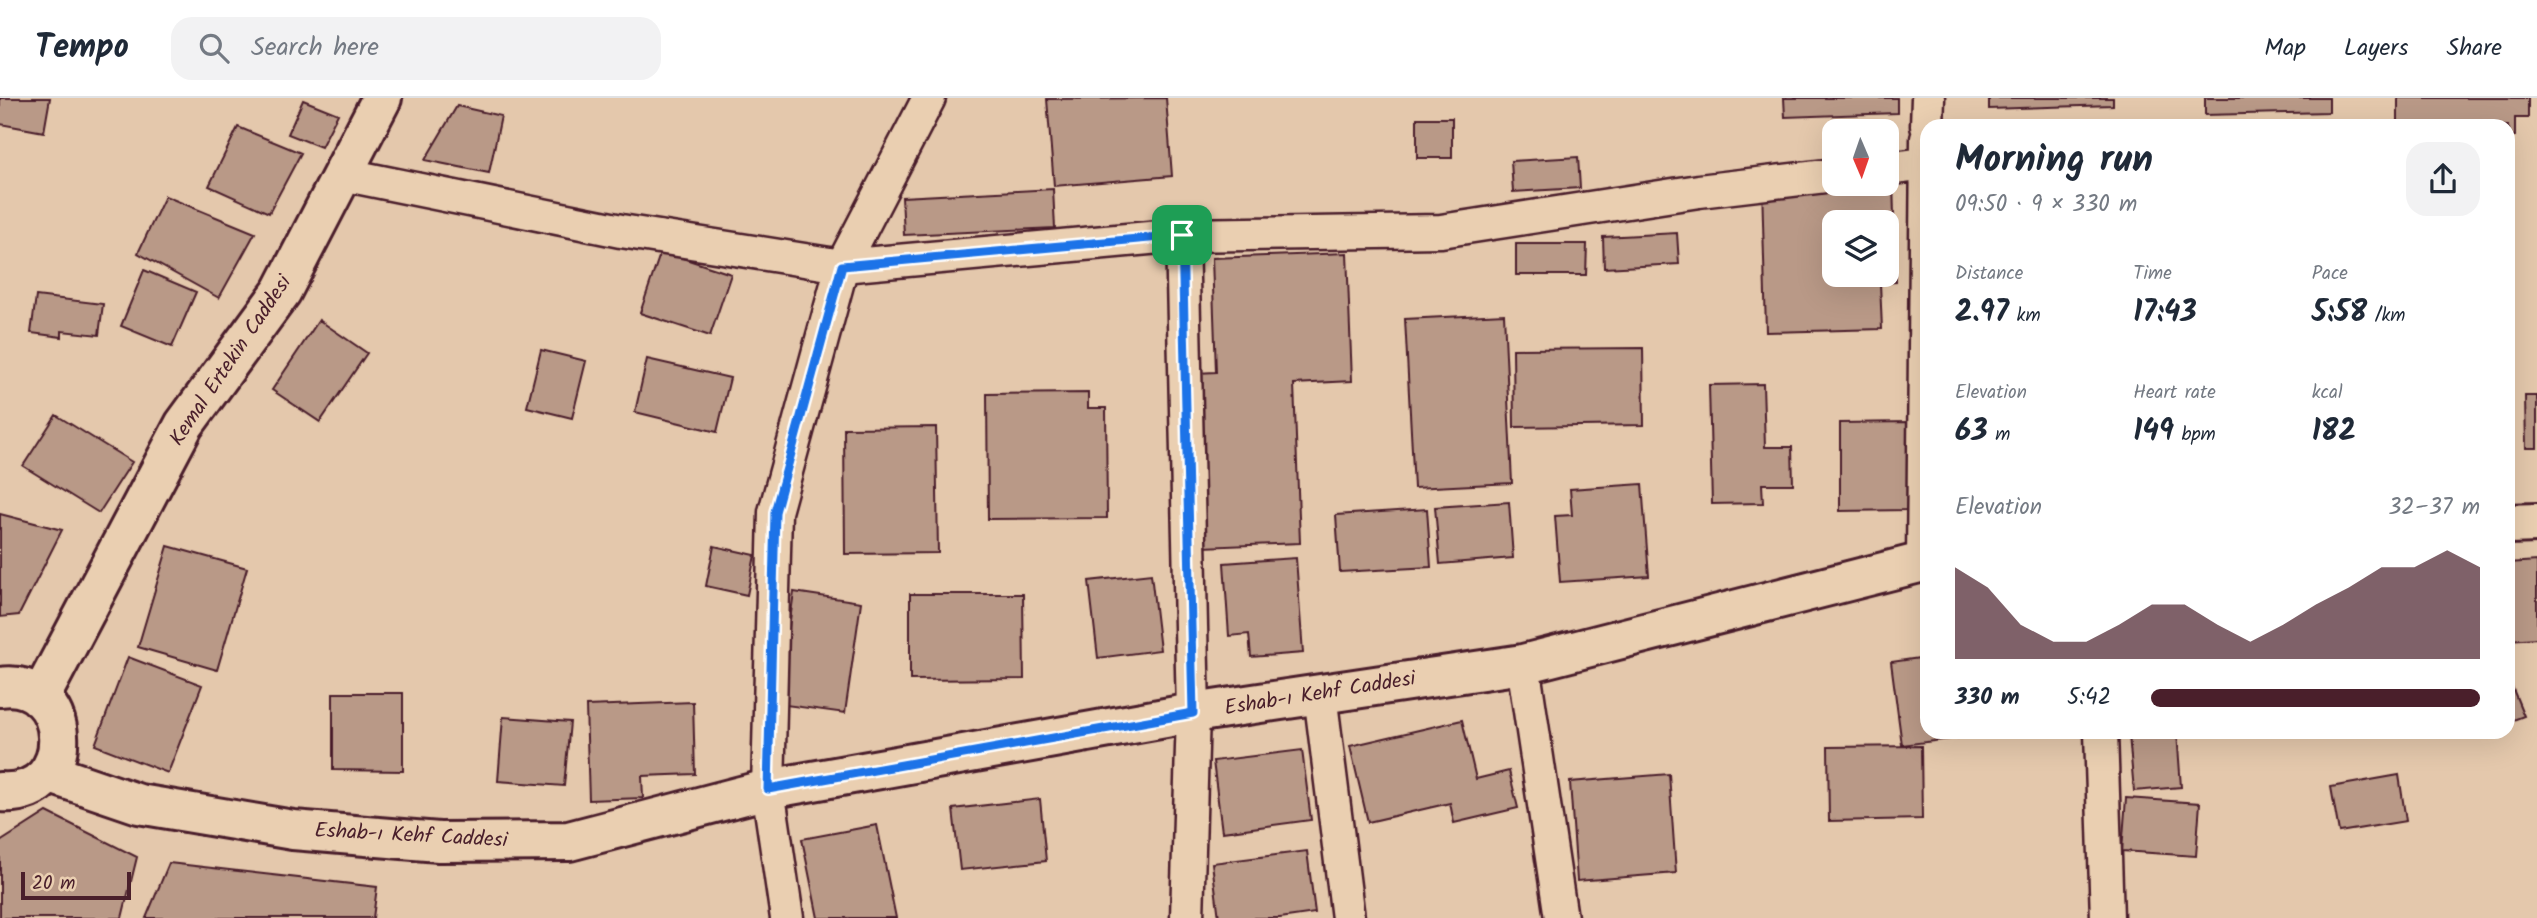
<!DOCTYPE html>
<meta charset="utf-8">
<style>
body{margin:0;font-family:Kalam,sans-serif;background:#f2f2f3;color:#1f2937;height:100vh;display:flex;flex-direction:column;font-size:26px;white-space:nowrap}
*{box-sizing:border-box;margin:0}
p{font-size:23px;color:#747a83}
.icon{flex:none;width:38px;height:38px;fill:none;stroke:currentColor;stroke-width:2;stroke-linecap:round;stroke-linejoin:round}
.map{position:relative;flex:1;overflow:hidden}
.drawer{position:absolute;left:1920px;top:21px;width:595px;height:620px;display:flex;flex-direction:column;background:#fff;border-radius:21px;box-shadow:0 7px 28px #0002}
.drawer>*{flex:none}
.needle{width:46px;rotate:178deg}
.tools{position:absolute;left:1822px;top:21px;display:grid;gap:14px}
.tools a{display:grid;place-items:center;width:77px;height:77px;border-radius:14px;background:#fff;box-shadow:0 7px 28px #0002;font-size:35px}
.scale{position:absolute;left:21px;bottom:18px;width:110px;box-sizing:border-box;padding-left:7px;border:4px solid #4a1f2b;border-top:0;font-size:19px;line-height:24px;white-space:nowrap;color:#4a1f2b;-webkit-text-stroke:5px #eacfb1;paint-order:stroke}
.pin{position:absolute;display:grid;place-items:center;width:60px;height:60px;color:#fff;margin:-30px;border-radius:14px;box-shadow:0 4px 10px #0006}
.round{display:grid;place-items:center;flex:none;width:74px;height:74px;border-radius:21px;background:#f2f2f3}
.overview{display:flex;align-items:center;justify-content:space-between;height:119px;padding:0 35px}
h1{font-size:38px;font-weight:800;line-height:52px}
.metrics{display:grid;grid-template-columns:repeat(3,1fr);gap:10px;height:119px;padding:7px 35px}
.metrics div{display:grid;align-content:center}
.metrics b{font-size:30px;font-weight:800}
.metrics small{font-size:19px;font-weight:400}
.metrics p{font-size:19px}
.chart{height:196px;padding:14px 35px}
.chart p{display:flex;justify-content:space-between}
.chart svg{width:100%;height:126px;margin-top:7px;fill:#4a1f2b;opacity:.7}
ul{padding:0 35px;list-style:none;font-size:23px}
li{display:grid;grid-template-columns:112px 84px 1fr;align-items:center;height:52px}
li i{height:18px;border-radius:9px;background:#4a1f2b}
header{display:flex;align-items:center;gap:42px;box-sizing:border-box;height:98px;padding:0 35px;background:#fff;border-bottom:2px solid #e0e1e3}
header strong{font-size:33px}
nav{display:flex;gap:38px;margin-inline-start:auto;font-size:24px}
.search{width:490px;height:63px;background:#f2f2f3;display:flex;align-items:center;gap:18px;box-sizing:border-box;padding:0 24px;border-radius:21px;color:#747a83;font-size:26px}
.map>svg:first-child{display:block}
</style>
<header>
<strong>Tempo</strong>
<div class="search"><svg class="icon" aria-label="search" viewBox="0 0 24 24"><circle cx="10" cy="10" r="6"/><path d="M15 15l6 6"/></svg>Search here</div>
<nav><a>Map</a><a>Layers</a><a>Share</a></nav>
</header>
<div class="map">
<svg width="2537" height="820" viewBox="0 0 2537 820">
<rect width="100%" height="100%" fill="#e4c8ac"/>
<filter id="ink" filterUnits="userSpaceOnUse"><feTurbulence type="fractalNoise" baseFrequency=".0143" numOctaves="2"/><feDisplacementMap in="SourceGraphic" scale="14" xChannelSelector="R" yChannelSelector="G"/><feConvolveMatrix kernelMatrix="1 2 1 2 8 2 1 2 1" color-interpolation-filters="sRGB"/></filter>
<g filter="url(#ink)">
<path fill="#b99987" stroke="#4a1f2b" stroke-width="2" fill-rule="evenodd" d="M 0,0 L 50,0 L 44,34 L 0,26 Z
M 1166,0 L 1172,78 L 1054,88 L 1047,1 Z
M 1784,0 L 1897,0 L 1897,15 L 1785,19 Z
M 1989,0 L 2113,0 L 2113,7 L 1989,11 Z
M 2205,0 L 2329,0 L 2329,14 L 2205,17 Z
M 2398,0 L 2528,0 L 2528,20 L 2515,20 L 2515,38 L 2508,38 L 2508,28 L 2398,28 Z
M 303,2 L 338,16 L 321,49 L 288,36 Z
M 457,8 L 501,18 L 489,75 L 425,62 Z
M 1417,20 L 1452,20 L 1452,60 L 1417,60 Z
M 238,29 L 301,55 L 269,115 L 209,88 Z
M 1578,59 L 1580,90 L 1513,94 L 1511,63 Z
M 1893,84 L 1896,184 L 1880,185 L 1882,231 L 1766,234 L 1762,87 ZM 1834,124 L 1886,124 L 1886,177 L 1834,177 Z
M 1053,91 L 1055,130 L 904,137 L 902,99 Z
M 165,98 L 255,135 L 219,200 L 138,155 Z
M 1677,135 L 1679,166 L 1604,170 L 1603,139 Z
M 1516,146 L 1587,146 L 1586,177 L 1516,177 Z
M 661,153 L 731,176 L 710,238 L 640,215 Z
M 1347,155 L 1352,283 L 1294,286 L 1300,445 L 1203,449 L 1196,275 L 1216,274 L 1212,160 Z
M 144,172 L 196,194 L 172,249 L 121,228 Z
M 36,198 L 103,206 L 99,237 L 62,233 L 62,239 L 31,235 Z
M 1504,216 L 1512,385 L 1414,390 L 1405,221 Z
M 319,222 L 367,255 L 320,324 L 272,292 Z
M 1643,250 L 1644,327 L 1514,329 L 1513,251 Z
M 541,252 L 586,263 L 572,320 L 527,309 Z
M 647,261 L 730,280 L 717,334 L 635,314 Z
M 1763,286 L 1765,349 L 1792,349 L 1793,386 L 1762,386 L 1763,405 L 1712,406 L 1709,287 Z
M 1088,295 L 1088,310 L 1106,310 L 1107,420 L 988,421 L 987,296 Z
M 2525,298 L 2537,298 L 2537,350 L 2526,350 Z
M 56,317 L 132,364 L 99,415 L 23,368 Z
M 1908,324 L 1908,412 L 1840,413 L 1840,325 Z
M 936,329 L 938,455 L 845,456 L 844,330 Z
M 1642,386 L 1649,478 L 1560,484 L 1555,418 L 1572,417 L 1570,391 Z
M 1509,404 L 1513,460 L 1440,466 L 1435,409 Z
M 1427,411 L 1431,469 L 1340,474 L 1336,417 Z
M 0,416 L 62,432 L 19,517 L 0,519 Z
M 168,448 L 247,470 L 217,572 L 138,549 Z
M 714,448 L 755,457 L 747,497 L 706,488 Z
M 1296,460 L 1303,555 L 1251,559 L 1249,536 L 1229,538 L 1224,465 Z
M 2537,463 L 2537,540 L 2508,542 L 2508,465 Z
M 1151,476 L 1160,552 L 1098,560 L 1089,483 Z
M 794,494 L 861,504 L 845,615 L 778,606 Z
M 910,496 L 1023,496 L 1024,581 L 910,582 Z
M 128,559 L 202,587 L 168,675 L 95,647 Z
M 1927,559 L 1927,634 L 2008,634 L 1902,647 L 1891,564 Z
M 2508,579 L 2524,618 L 2508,624 Z
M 333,595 L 403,595 L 403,673 L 333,672 Z
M 693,604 L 695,676 L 642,678 L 643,700 L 589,702 L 586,608 Z
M 503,619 L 570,624 L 564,688 L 498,683 Z
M 1462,622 L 1476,681 L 1509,673 L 1518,710 L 1454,725 L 1450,705 L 1368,724 L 1350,648 Z
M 2177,634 L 2181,689 L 2134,693 L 2129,637 Z
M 1921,648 L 1922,721 L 1829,723 L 1828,649 Z
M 1302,652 L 1311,722 L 1222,734 L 1213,663 Z
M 1669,676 L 1676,775 L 1577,783 L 1570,684 Z
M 2399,677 L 2406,723 L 2339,734 L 2331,689 Z
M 2126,700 L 2200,705 L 2196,758 L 2122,753 Z
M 1040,701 L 1046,763 L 960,772 L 953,711 Z
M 47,714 L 137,759 L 122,820 L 0,820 L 0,744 Z
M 877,727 L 896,820 L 818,820 L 802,741 Z
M 1307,753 L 1315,815 L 1280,820 L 1219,820 L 1212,765 Z
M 169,765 L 377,789 L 373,820 L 146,820 Z"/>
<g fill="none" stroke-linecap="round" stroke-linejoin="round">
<g stroke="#4a1f2b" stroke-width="37">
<path id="street" d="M 1927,28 L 1928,0
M 1886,71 L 1926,66
M 342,76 L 621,133 L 842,168 L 1182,137 L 1441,133 L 1699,93 L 1834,77
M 1182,137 L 1193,615 L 1187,820
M 1923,464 L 1927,41
M 1523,566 L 1561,820
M 1320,596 L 1348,820
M 2101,634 L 2107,820
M 787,820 L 768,691 L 775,414 L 842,168 L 929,0"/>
</g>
<g stroke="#4a1f2b" stroke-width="44">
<path id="secondary" d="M 2508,426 L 2537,425
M 0,589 C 72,577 83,700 0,694
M 40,600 L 184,327 L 282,193 L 382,0
M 48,675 L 139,706 L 293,732 L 439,744 L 569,743 L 768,691 L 1193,615 L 1523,566 L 1927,463"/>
</g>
<use href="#street" stroke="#eacfb1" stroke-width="32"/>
<use href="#secondary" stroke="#eacfb1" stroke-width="38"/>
</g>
</g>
<g fill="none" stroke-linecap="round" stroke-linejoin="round" filter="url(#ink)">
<g stroke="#fff" stroke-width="14">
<path id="route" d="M 1182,137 L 1193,615 L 768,691 L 775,414 L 842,168 Z"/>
</g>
<use href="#route" stroke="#1a73e8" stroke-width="9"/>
</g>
<g text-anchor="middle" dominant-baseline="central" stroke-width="5" stroke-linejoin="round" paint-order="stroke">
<g font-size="21" fill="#4a1f2b" stroke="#eacfb1">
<text transform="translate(231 263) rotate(-56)">Kemal Ertekin Caddesi</text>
<text transform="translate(1320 596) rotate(-9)">Eshab-ı Kehf Caddesi</text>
<text transform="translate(411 738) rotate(3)">Eshab-ı Kehf Caddesi</text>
</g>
</g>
</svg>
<div class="tools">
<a><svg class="needle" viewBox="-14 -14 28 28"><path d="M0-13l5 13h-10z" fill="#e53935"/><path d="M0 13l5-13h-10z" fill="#747a83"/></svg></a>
<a><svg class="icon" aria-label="layers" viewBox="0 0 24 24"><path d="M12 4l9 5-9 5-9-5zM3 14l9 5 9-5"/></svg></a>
</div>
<div class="scale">20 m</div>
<div class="pin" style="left:1182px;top:137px;background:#1e9e55"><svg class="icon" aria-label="arrive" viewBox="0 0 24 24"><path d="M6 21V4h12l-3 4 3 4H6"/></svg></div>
<section class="drawer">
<div class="overview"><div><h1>Morning run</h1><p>09:50 · 9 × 330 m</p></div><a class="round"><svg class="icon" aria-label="share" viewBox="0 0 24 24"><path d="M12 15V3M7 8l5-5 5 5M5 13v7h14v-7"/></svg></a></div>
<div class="metrics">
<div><p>Distance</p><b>2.97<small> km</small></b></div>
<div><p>Time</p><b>17:43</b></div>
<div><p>Pace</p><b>5:58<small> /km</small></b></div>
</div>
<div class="metrics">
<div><p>Elevation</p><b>63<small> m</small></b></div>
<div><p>Heart rate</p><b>149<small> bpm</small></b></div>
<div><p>kcal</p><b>182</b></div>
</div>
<div class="chart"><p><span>Elevation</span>32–37 m</p>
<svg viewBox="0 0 160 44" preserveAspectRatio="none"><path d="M0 44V12L10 19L20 32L30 38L40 38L50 32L60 25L70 25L80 32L90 38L100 32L110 25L120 19L130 12L140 12L150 6L160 12V44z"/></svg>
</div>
<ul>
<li><b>330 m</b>5:42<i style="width:100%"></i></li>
</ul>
</section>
</div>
